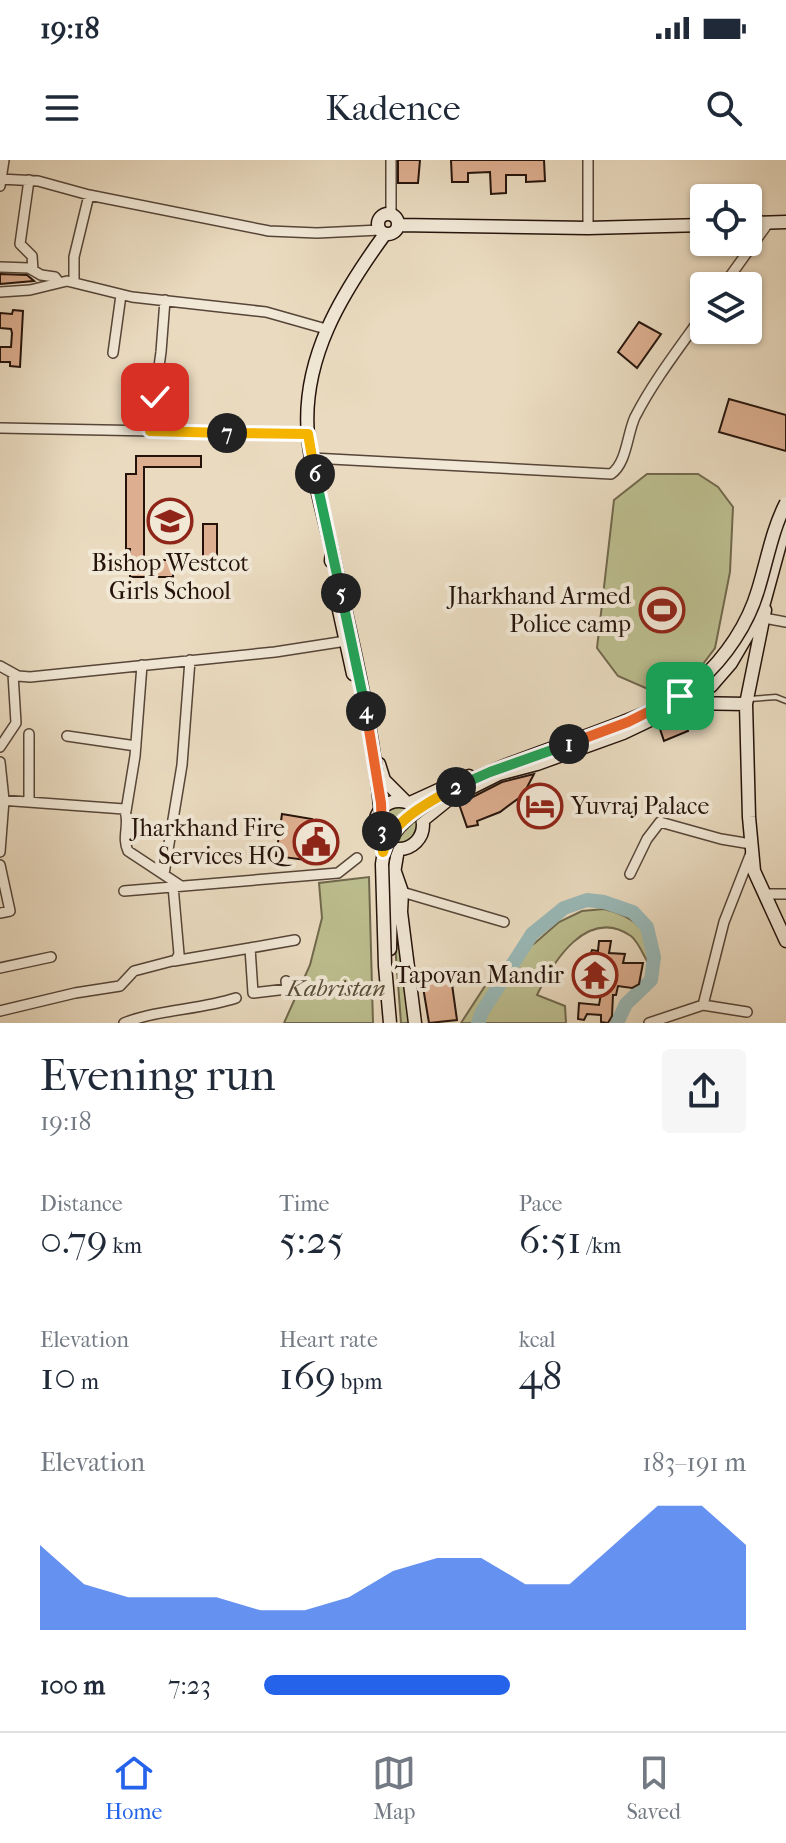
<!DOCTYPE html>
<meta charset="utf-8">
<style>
body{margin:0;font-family:"IM FELL French Canon",serif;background:#f6f6f7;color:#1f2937;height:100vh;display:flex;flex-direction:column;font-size:30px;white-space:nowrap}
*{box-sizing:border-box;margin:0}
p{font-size:26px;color:#747a83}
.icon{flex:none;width:44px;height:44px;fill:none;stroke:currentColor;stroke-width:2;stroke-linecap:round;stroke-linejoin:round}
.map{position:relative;height:863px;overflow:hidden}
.drawer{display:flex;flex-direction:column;background:#fff;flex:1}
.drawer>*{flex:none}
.fabs{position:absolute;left:690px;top:24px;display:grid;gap:16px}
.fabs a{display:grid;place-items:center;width:72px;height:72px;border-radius:8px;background:#fff;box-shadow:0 2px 6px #0004;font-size:40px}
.pin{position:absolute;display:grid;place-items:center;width:68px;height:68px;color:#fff;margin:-34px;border-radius:16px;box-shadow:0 4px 12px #0006}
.km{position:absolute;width:40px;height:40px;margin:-20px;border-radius:50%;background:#222;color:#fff;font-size:22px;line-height:40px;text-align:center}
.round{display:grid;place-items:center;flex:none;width:84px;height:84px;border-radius:8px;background:#f6f6f7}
.head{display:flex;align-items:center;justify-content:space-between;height:136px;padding:0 40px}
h1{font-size:44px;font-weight:600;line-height:60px}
.stats{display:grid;grid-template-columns:repeat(3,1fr);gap:12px;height:136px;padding:8px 40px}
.stats div{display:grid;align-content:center}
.stats b{font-size:40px;font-weight:600}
.stats small{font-size:22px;font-weight:400}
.stats p{font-size:22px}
.chart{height:224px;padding:16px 40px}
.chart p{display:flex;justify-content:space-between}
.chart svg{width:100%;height:144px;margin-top:8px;fill:#2563eb;opacity:.7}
ul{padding:0 40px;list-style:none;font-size:26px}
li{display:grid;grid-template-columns:128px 96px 1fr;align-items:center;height:60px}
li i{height:20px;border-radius:10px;background:#2563eb}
.status{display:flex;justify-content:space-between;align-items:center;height:56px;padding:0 40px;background:#fff;direction:ltr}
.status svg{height:22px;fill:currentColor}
header{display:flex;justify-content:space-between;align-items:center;height:104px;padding:0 40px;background:#fff;font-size:36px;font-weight:600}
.menu{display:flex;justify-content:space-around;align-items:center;height:112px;border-top:2px solid #e0e1e3;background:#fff;font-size:22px;color:#747a83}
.menu a{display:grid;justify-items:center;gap:4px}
.menu .active{color:#2563eb}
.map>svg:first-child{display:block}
</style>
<div class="status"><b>19:18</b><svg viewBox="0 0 49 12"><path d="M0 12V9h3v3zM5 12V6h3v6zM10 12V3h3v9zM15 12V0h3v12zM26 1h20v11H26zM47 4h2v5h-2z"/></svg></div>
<header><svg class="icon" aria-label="menu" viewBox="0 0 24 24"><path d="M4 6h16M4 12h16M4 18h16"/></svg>Kadence<svg class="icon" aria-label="search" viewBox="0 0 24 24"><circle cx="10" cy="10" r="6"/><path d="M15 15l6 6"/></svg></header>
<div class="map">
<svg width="786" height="863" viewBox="0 0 786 863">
<rect width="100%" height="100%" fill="#eadbc0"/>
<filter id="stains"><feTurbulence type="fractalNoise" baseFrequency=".0025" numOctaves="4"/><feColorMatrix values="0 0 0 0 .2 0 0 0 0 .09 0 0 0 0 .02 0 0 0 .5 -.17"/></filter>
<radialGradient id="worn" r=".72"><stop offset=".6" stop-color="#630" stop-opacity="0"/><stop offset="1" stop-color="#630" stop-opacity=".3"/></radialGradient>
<path fill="#bcbe8f" stroke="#70684d" stroke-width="2" d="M 647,314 L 698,314 L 718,327 L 733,347 L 730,412 L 715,488 L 694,516 L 650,530 L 618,516 L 597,488 L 614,340 Z
M 395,646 L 409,649 L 418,664 L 413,677 L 401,684 L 388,681 L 383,653 Z
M 369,717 L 373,863 L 284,863 L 310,805 L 322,758 L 319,723 Z
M 604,749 C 635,756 655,773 651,808 C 645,799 639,782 631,776 C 587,746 553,802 537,835 L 565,846 L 566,863 L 461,863 L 496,809 L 535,783 L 559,762 L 582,751 Z
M 398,766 L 411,863 L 401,863 L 394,771 Z"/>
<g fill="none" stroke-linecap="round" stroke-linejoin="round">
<path stroke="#99bab9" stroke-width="14" d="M 478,863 L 482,852 L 532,774 L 564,748 L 587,740 L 604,742 L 633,752 L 647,767 L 654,797 L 651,820 L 626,844 L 617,863"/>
</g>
<path fill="#ddae8f" stroke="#25130b" stroke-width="2" d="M 398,0 L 420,0 L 418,23 L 398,23 Z
M 451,0 L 544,0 L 545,21 L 526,22 L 526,15 L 506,15 L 506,33 L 491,34 L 490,12 L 468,13 L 468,22 L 452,22 Z
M 0,114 L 27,115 L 34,121 L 0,124 Z
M 13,150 L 23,151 L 20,207 L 10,206 L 10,202 L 0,202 L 0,187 L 11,187 L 12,173 L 11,169 L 0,168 L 0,153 L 12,154 Z
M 639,162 L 661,174 L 637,208 L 618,192 Z
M 729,239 L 786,255 L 786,291 L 719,272 Z
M 136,296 L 201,296 L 201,307 L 144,307 L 144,400 L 173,400 L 173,417 L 130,417 L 130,389 L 126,389 L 126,314 L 136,314 Z
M 203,364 L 217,364 L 217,408 L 203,408 Z
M 683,556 L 688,571 L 664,581 L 659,566 Z
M 534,614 L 523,635 L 500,652 L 477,661 L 478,665 L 467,667 L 459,644 L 502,622 Z
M 282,654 L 312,659 L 305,700 L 276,696 Z
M 599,781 L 611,781 L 609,793 L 625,794 L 623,803 L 643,803 L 639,824 L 632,828 L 618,826 L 616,835 L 613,835 L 612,856 L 608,863 L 601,862 L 601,855 L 587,854 L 584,860 L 578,859 L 579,843 L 599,845 L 606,806 L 593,803 L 594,799 L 589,798 L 592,790 L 598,791 Z
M 450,810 L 457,860 L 429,863 L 421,815 Z"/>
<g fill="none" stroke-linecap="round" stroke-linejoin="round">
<g stroke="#564538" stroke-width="7">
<path id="lane" d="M 749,539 L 776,537 L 786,541"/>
</g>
<g stroke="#564538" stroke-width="12">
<path id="street" d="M 391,0 L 391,54
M 588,0 L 588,68
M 0,19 L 38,21 L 89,35 L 269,71 L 317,73 L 380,70
M 29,20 L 20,84 L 32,96 L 33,110
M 0,26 L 4,0
M 0,107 L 29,108 L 41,115 L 55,117 L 59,122
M 74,122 L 74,97 L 89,35
M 723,126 L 769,62
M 0,132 L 30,130 L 67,121 L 132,137 L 266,152 L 326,169
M 113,193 L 121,135
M 0,268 L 308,274
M 150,271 L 161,192 L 165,140
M 312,298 L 611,314 C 627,303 627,274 635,257 C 654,220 680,187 704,153
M 764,458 L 786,462
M 0,506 L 18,516 L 30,517 L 275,492 L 346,481
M 29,574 L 29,641
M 67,576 L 136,586
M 0,587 L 16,563 L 13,514
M 0,602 L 4,640 L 0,692
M 0,640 L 124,649 C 131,662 121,677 128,691 L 181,726
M 126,651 L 135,596 L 142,505
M 0,705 L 10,751 L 0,753
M 164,714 L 182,605 L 190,500
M 630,714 L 647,679 L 660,662 L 721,679 L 751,684
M 124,731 L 338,713 L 357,698
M 402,732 L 504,762
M 764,734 L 786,734
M 250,788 L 295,780
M 174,801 L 250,788 L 253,833 L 287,829 L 286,821
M 0,808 L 51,797
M 703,845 L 747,852
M 0,851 L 75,833 L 120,826 L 134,811 L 176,800 L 179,794 L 173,726
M 124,863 C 160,849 199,850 236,838
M 649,863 L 703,845 L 724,762 L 751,693"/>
</g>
<g stroke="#25130b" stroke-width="15">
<path id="secondary" d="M378 64a10 10 0 1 1 20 0a10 10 0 1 1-20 0Z
M 748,63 L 786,62
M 398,65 L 588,68 L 704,65
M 331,401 L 332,391 C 323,353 312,315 308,276 C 301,199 342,133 385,74
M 333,423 L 353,514
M 765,450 L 746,544 L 749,657 L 754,711 L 786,781
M 686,543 L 746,544
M 379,604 L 384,620 L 406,642
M375 665a24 24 0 1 1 48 0a24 24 0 1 1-48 0Z
M 410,643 L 469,616
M 423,660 L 449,639 L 499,614 L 537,604 L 623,573 L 686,543 L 711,526 L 731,503 L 762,450 L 786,362
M 395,712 L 402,732 L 401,752 L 415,863
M 390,789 L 391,731 L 398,689"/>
</g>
<use href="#lane" stroke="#f1e8d6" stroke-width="4"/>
<use href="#street" stroke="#f1e8d6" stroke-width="9"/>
<use href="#secondary" stroke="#f1e8d6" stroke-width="12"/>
<g stroke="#25130b" stroke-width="15" stroke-linecap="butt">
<path id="secondary-bridge" d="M 332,391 C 354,489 379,588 383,689
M 390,863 L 385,806 L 382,704 C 388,612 635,581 699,521 C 726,497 748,464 758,430 C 767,401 772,370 786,343"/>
</g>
<use href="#secondary-bridge" stroke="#f1e8d6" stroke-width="12"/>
</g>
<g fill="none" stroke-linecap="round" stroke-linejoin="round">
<g stroke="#fff" stroke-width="16">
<path id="split-1" d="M 569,584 L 628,562 L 680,536"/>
</g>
<g stroke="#fff" stroke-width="16">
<path id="split-2" d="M 456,627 L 490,612 L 569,584"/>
</g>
<g stroke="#fff" stroke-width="16">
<path id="split-3" d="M 382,671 L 383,692 C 392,660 429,642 456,627"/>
</g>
<g stroke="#fff" stroke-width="16">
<path id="split-4" d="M 366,551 L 381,643 L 382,671"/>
</g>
<g stroke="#fff" stroke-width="16">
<path id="split-5" d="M 341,433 L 366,551"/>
</g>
<g stroke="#fff" stroke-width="16">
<path id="split-6" d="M 315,314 L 341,433"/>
</g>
<g stroke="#fff" stroke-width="16">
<path id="split-7" d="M 227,273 L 308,274 L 315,314"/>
</g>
<g stroke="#fff" stroke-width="16">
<path id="split-8" d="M 155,237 L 150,271 L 227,273"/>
</g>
<use href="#split-1" stroke="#f0652b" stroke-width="10"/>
<use href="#split-2" stroke="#22a559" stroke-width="10"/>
<use href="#split-3" stroke="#f5b400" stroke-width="10"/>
<use href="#split-4" stroke="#f0652b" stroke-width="10"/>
<use href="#split-5" stroke="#22a559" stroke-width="10"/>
<use href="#split-6" stroke="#22a559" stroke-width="10"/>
<use href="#split-7" stroke="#f5b400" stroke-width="10"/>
<use href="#split-8" stroke="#f5b400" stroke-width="10"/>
</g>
<defs>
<g id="school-ring" transform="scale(2.3)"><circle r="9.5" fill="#f1e8d6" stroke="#8f2418" stroke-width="1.5"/><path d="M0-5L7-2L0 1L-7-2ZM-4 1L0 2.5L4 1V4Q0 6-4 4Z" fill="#8f2418"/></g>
<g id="stadium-ring" transform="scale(2.3)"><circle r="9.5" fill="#f1e8d6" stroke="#8f2418" stroke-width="1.5"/><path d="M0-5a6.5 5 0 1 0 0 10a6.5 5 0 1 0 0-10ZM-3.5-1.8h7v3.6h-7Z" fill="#8f2418"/></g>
<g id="hotel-ring" transform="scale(2.3)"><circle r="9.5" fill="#f1e8d6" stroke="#8f2418" stroke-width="1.5"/><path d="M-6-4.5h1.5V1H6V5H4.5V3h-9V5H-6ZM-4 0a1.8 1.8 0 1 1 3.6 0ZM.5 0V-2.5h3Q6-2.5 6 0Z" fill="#8f2418"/></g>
<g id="civic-ring" transform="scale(2.3)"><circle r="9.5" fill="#f1e8d6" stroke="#8f2418" stroke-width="1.5"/><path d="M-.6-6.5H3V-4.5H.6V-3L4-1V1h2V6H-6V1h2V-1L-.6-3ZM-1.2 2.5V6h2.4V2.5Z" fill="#8f2418"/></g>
<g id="temple-ring" transform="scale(2.3)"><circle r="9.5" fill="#f1e8d6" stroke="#8f2418" stroke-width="1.5"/><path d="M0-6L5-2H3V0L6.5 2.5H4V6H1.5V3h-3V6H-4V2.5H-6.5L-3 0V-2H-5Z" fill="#8f2418"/></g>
</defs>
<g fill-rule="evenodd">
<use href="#school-ring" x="170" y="361"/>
<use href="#stadium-ring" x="662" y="450"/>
<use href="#hotel-ring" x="540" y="646"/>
<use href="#civic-ring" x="316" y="682"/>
<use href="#temple-ring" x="595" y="815"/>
</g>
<g text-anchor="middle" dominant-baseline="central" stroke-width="8" stroke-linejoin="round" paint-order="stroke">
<g font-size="24" fill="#25130b" stroke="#f1e8d6" text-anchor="end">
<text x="170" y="403" text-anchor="middle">Bishop Westcot<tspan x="170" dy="28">Girls School</tspan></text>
<text x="631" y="436">Jharkhand Armed<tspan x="631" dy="28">Police camp</tspan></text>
<text x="571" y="646" text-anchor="start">Yuvraj Palace</text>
<text x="285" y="668">Jharkhand Fire<tspan x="285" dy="28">Services HQ</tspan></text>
<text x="564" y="815">Tapovan Mandir</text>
</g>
<g font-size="24" font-style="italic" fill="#5a4f39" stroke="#f1e8d6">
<text x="336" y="828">Kabristan</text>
</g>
</g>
<rect width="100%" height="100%" filter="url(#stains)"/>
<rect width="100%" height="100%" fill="url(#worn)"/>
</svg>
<div class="fabs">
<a><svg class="icon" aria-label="locate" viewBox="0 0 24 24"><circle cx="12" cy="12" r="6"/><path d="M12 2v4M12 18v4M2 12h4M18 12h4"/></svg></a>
<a><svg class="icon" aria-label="layers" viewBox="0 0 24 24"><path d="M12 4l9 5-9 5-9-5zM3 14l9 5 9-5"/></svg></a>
</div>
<div class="pin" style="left:680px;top:536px;background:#1e9e55"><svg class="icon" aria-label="arrive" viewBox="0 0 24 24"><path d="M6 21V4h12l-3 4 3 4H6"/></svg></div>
<div class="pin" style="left:155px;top:237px;background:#d93025"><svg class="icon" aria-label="check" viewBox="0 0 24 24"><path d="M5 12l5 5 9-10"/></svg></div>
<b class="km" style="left:569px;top:584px">1</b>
<b class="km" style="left:456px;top:627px">2</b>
<b class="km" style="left:382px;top:671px">3</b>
<b class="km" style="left:366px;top:551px">4</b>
<b class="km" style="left:341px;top:433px">5</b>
<b class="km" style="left:315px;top:314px">6</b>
<b class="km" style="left:227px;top:273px">7</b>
</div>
<section class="drawer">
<div class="head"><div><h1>Evening run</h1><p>19:18</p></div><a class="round"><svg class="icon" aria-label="share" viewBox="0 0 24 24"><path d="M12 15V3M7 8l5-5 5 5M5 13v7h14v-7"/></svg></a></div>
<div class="stats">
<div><p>Distance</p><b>0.79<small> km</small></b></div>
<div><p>Time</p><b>5:25</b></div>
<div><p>Pace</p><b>6:51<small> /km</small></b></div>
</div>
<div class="stats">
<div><p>Elevation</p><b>10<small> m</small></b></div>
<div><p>Heart rate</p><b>169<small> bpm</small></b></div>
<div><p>kcal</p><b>48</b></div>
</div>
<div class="chart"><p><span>Elevation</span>183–191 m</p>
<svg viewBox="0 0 160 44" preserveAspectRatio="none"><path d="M0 44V18L10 30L20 34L30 34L40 34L50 38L60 38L70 34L80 26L90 22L100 22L110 30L120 30L130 18L140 6L150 6L160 18V44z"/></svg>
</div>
<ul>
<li><b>100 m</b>7:23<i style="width:51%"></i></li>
</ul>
</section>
<nav class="menu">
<a class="active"><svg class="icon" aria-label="home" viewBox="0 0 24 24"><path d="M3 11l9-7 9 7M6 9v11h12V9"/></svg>Home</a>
<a><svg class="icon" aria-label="map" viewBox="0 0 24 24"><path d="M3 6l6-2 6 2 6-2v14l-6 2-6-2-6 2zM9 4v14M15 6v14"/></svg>Map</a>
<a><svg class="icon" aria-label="saved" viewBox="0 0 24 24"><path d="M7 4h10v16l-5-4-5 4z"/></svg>Saved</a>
</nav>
